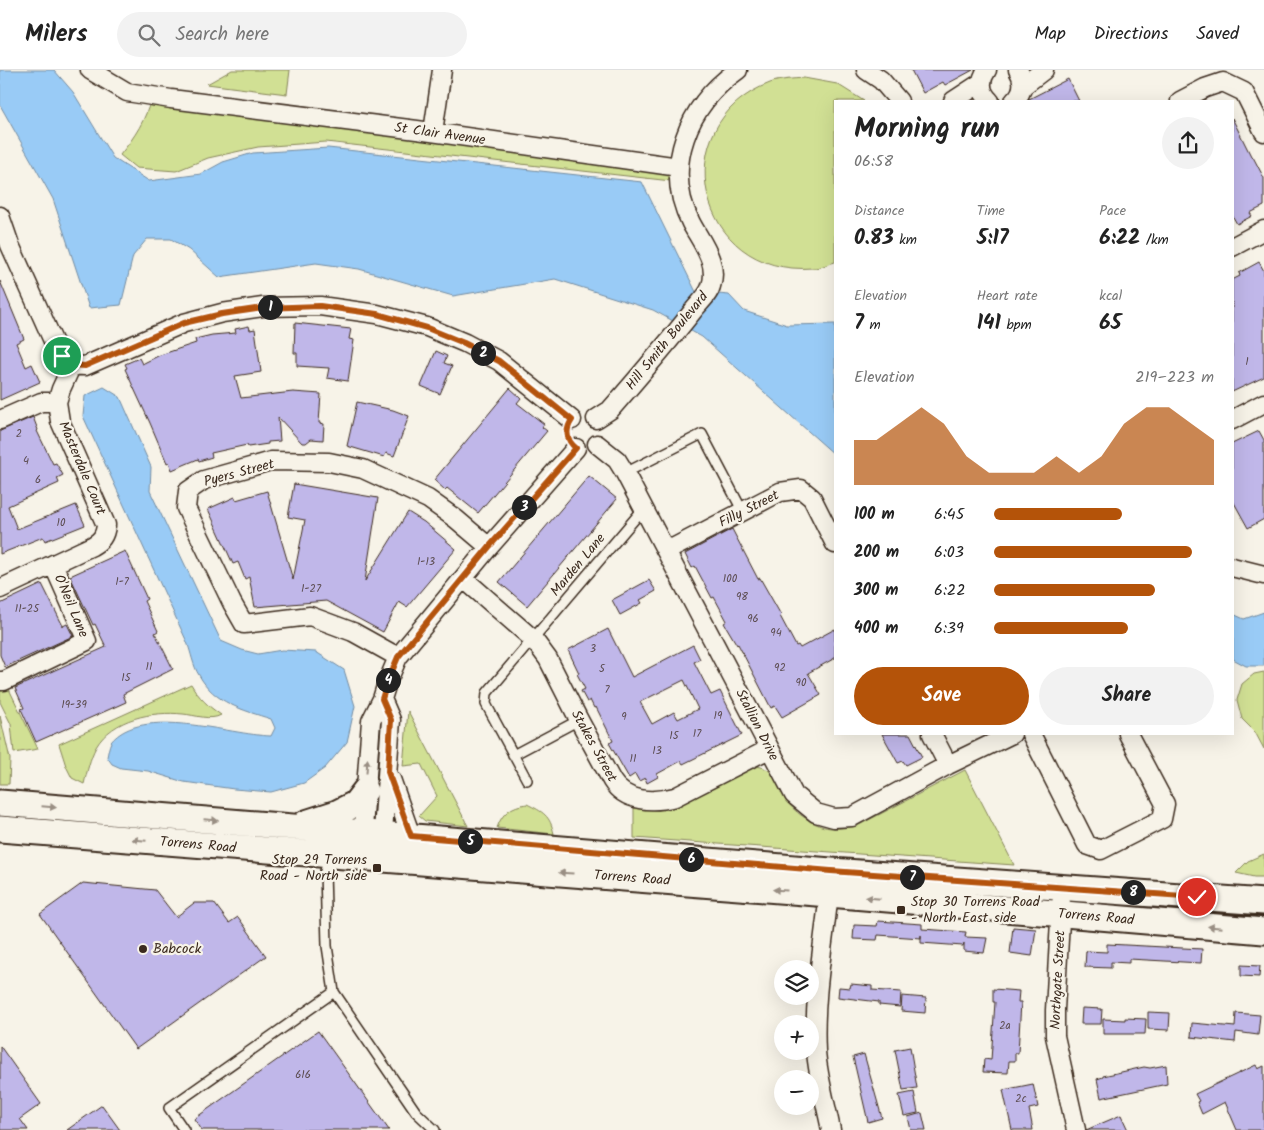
<!DOCTYPE html>
<meta charset="utf-8">
<style>
body{margin:0;font-family:Kalam,sans-serif;background:#f2f2f2;color:#222;height:100vh;display:flex;flex-direction:column;font-size:19px;white-space:nowrap}
*{box-sizing:border-box;margin:0}
p{font-size:16px;color:#767676}
.icon{flex:none;width:28px;height:28px;fill:none;stroke:currentColor;stroke-width:2;stroke-linecap:round;stroke-linejoin:round}
.map{position:relative;flex:1;overflow:hidden}
.side{position:absolute;left:834px;top:30px;width:400px;height:635px;display:flex;flex-direction:column;background:#fff;border-radius:0px;box-shadow:0 5px 20px #0002}
.side>*{flex:none}
.tools{position:absolute;left:774px;top:890px;display:grid;gap:10px}
.tools a{display:grid;place-items:center;width:45px;height:45px;border-radius:50%;background:#fff;box-shadow:0 5px 20px #0002;font-size:25px}
.pin{position:absolute;display:grid;place-items:center;width:42px;height:42px;color:#fff;margin:-21px;border:2px solid #fff;border-radius:50%;box-shadow:0 1px 5px #0007}
.km{position:absolute;width:25px;height:25px;margin:-12px;border-radius:50%;background:#222;color:#fff;font-size:14px;line-height:25px;text-align:center}
.round{display:grid;place-items:center;flex:none;width:52px;height:52px;border-radius:26px;background:#f2f2f2}
.summary{display:flex;align-items:center;justify-content:space-between;height:85px;padding:0 20px}
h1{font-size:28px;font-weight:700;line-height:38px}
.metrics{display:grid;grid-template-columns:repeat(3,1fr);gap:8px;height:85px;padding:5px 20px}
.metrics div{display:grid;align-content:center}
.metrics b{font-size:21px;font-weight:700}
.metrics small{font-size:14px;font-weight:400}
.metrics p{font-size:14px}
.chart{height:140px;padding:10px 20px}
.chart p{display:flex;justify-content:space-between}
.chart svg{width:100%;height:90px;margin-top:5px;fill:#b45309;opacity:.7}
.button{display:flex;gap:10px;margin-top:auto;padding:10px 20px}
.button a{flex:1;height:58px;border-radius:30px;background:#b45309;color:#fff;font-size:20px;font-weight:700;line-height:58px;text-align:center}
.button a+a{background:#f2f2f2;color:#222}
ul{padding:0 20px;list-style:none;font-size:16px}
li{display:grid;grid-template-columns:80px 60px 1fr;align-items:center;height:38px}
li i{height:12px;border-radius:6px;background:#b45309}
header{display:flex;align-items:center;gap:30px;box-sizing:border-box;height:70px;padding:0 25px;background:#fff;border-bottom:1px solid #e0e0e0}
header strong{font-size:24px}
nav{display:flex;gap:28px;margin-inline-start:auto;font-size:18px}
.search{width:350px;height:45px;background:#f2f2f2;display:flex;align-items:center;gap:12px;box-sizing:border-box;padding:0 18px;border-radius:28px;color:#767676;font-size:19px}
.map>svg:first-child{display:block}
</style>
<header>
<strong>Milers</strong>
<div class="search"><svg class="icon" aria-label="search" viewBox="0 0 24 24"><circle cx="10" cy="10" r="6"/><path d="M15 15l6 6"/></svg>Search here</div>
<nav><a>Map</a><a>Directions</a><a>Saved</a></nav>
</header>
<div class="map">
<svg width="1264" height="1060" viewBox="0 0 1264 1060">
<rect width="100%" height="100%" fill="#f7f3e8"/>
<filter id="ink" filterUnits="userSpaceOnUse"><feTurbulence type="fractalNoise" baseFrequency=".02" numOctaves="2"/><feDisplacementMap in="SourceGraphic" scale="10" xChannelSelector="R" yChannelSelector="G"/><feConvolveMatrix kernelMatrix="1 2 1 2 8 2 1 2 1" color-interpolation-filters="sRGB"/></filter>
<g filter="url(#ink)">
<path fill="#d1e094" stroke="#868559" d="M 232,0 L 290,0 L 287,24 L 207,14 Z
M 804,8 L 837,14 L 864,31 L 835,31 L 835,192 C 828,194 820,198 813,198 C 696,208 663,53 770,13 C 780,9 794,9 804,8 Z
M 152,26 L 679,97 L 680,112 L 326,72 L 258,77 L 208,88 L 176,101 L 136,98 L 120,85 C 136,65 145,51 152,26 Z
M 1264,602 L 1264,679 L 1255,662 L 1242,649 L 1237,630 L 1242,614 L 1254,604 Z
M 191,614 C 199,628 208,636 221,645 C 211,651 195,645 183,644 C 153,641 113,648 96,677 C 90,688 87,702 84,714 L 72,708 L 66,696 L 59,674 Z
M 8,617 L 38,679 L 14,683 L 11,654 L 0,632 L 0,620 Z
M 408,641 L 468,756 L 425,751 L 419,746 L 437,726 L 421,694 L 403,696 Z
M 0,646 L 10,689 L 9,714 L 0,714 Z
M 752,696 C 780,696 775,718 789,734 C 798,745 818,758 832,758 C 841,759 850,757 859,755 L 965,700 L 1014,795 L 634,768 L 634,738 L 659,739 L 675,737 Z
M 527,734 C 543,742 550,745 554,764 L 497,758 C 502,743 511,736 527,734 Z
M 1264,784 L 1264,807 L 1254,807 L 1236,803 L 1248,791 Z"/>
<path fill="#99cbf6" stroke="#738ba0" d="M 0,0 L 54,0 L 73,22 L 113,88 L 149,111 L 201,104 L 223,92 L 253,83 L 328,78 L 642,112 L 696,222 L 729,225 L 744,241 L 787,255 L 835,254 L 835,385 L 702,267 L 653,240 L 555,209 L 453,226 L 359,199 L 316,193 L 219,207 L 189,180 L 171,169 L 147,169 L 133,186 L 121,235 L 89,238 L 53,129 L 0,35 Z
M 104,317 L 120,327 L 151,397 L 150,421 L 221,571 L 242,580 L 258,584 L 282,580 L 316,582 L 344,600 L 355,636 L 347,672 L 325,698 L 304,713 L 271,722 L 234,719 L 184,712 L 148,701 L 121,698 L 112,694 L 107,687 C 108,682 109,676 111,672 C 142,634 229,665 271,666 L 275,658 L 271,649 C 243,640 214,633 199,605 C 193,596 191,582 187,572 L 83,346 L 85,326 Z
M 1264,542 L 1264,596 L 1246,596 L 1233,589 L 1233,544 L 1244,549 Z"/>
<path fill="#c0b7e9" stroke="#3b2a1e" fill-rule="evenodd" d="M 911,0 L 973,0 L 945,15 L 943,12 L 923,23 Z
M 1068,9 L 1079,31 L 1028,31 L 1029,29 Z
M 1232,48 L 1252,88 L 1253,87 L 1264,108 L 1264,136 L 1250,143 L 1252,146 L 1237,154 L 1232,145 Z
M 1259,192 L 1264,201 L 1264,307 L 1232,322 L 1232,210 L 1240,206 L 1239,203 Z
M 0,211 L 24,269 L 16,273 L 26,297 L 32,294 L 40,312 L 0,330 Z
M 295,253 L 351,259 L 349,269 L 354,270 L 348,311 L 327,308 L 329,298 L 297,296 L 297,283 L 294,283 Z
M 249,256 L 250,260 L 255,259 L 261,302 L 235,306 L 241,328 L 293,322 L 321,324 L 319,353 L 324,354 L 323,370 L 311,369 L 306,373 L 302,373 L 278,347 L 280,371 L 268,372 L 268,374 L 248,377 L 247,375 L 211,383 L 212,387 L 199,391 L 198,389 L 172,400 L 169,392 L 167,393 L 150,353 L 125,299 L 127,298 L 125,294 L 139,288 L 142,294 L 160,285 L 196,273 L 195,269 L 212,265 L 236,263 L 235,259 Z
M 436,281 L 447,286 L 444,293 L 452,296 L 440,324 L 421,316 Z
M 510,318 L 521,328 L 517,333 L 544,354 L 542,357 L 547,361 L 478,443 L 447,418 L 445,420 L 434,410 Z
M 357,332 L 393,340 L 409,346 L 394,386 L 386,383 L 384,387 L 347,376 Z
M 33,347 L 38,360 L 37,361 L 53,394 L 56,393 L 63,405 L 57,408 L 59,413 L 8,436 L 17,459 L 76,435 L 85,455 L 45,471 L 43,467 L 0,484 L 0,361 Z
M 1259,361 L 1264,370 L 1264,449 L 1248,458 L 1232,429 L 1232,374 Z
M 589,406 L 617,429 L 527,536 L 499,512 Z
M 294,414 L 378,428 L 365,511 L 408,442 L 424,452 L 456,479 L 407,537 L 399,532 L 383,562 L 326,531 L 255,537 L 249,507 L 245,509 L 238,492 L 233,494 L 208,439 L 235,427 L 236,430 L 267,421 L 293,510 L 305,450 L 288,447 Z
M 732,459 L 758,509 L 760,508 L 781,545 L 780,546 L 796,576 L 798,575 L 800,578 L 835,559 L 835,588 L 808,603 L 821,625 L 782,647 L 775,636 L 771,638 L 738,574 L 737,575 L 724,553 L 727,551 L 714,527 L 712,528 L 695,496 L 692,498 L 685,484 Z
M 125,481 L 147,529 L 144,531 L 158,561 L 155,563 L 173,599 L 123,624 L 126,632 L 36,672 L 21,639 L 24,638 L 15,618 L 106,577 L 95,554 L 93,555 L 70,506 Z
M 649,510 L 656,521 L 640,530 L 642,533 L 620,545 L 612,530 Z
M 42,514 L 63,556 L 67,554 L 73,566 L 5,597 L 0,585 L 0,534 Z
M 608,559 L 632,607 L 693,575 L 700,589 L 694,592 L 711,625 L 720,621 L 742,665 L 683,694 L 681,691 L 657,704 L 658,707 L 647,713 L 645,708 L 639,711 L 635,704 L 629,708 L 609,673 L 613,671 L 596,637 L 594,638 L 590,630 L 587,632 L 581,621 L 585,619 L 577,604 L 579,603 L 568,580 ZM 684,610 L 698,639 L 678,649 L 674,642 L 652,654 L 640,632 Z
M 882,664 L 910,664 L 922,687 L 906,695 L 903,691 L 898,693 Z
M 83,813 L 155,820 L 176,847 L 194,833 L 214,833 L 229,853 L 238,847 L 266,886 L 136,979 L 40,844 Z
M 878,851 L 922,854 L 922,859 L 966,862 L 965,867 L 987,868 L 984,883 L 964,881 L 964,873 L 963,876 L 921,873 L 921,865 L 921,868 L 878,865 L 877,870 L 853,869 L 854,855 L 877,856 Z
M 1013,857 L 1036,859 L 1032,886 L 1010,883 Z
M 1107,874 L 1202,879 L 1201,893 L 1129,889 L 1129,893 L 1111,892 L 1111,898 L 1085,897 L 1086,881 L 1107,882 Z
M 1241,895 L 1260,896 L 1259,907 L 1241,906 Z
M 851,914 L 872,916 L 872,920 L 901,922 L 900,937 L 879,935 L 879,932 L 838,927 L 839,917 L 850,918 Z
M 993,919 L 1019,921 L 1018,932 L 1021,932 L 1018,983 L 1015,983 L 1015,991 L 1009,991 L 1008,1003 L 983,1002 L 984,989 L 991,990 L 995,932 L 993,932 Z
M 902,926 L 926,928 L 925,943 L 901,941 Z
M 1082,938 L 1102,939 L 1101,954 L 1081,954 Z
M 1148,942 L 1170,943 L 1169,960 L 1148,959 Z
M 1236,943 L 1260,945 L 1258,965 L 1236,962 L 1235,972 L 1191,967 L 1192,953 L 1235,957 Z
M 1125,948 L 1146,949 L 1145,964 L 1103,964 L 1103,949 L 1125,950 Z
M 318,961 L 389,1060 L 202,1060 L 194,1049 Z
M 0,976 L 41,1034 L 20,1049 L 28,1060 L 0,1060 Z
M 910,977 L 917,1018 L 903,1020 L 895,980 Z
M 864,984 L 882,1048 L 868,1052 L 853,987 Z
M 1166,995 L 1167,1014 L 1101,1028 L 1097,1009 L 1103,1007 L 1103,1006 L 1144,997 L 1150,998 Z
M 1256,995 L 1258,999 L 1264,996 L 1264,1060 L 1237,1060 L 1225,1032 L 1202,1044 L 1197,1032 L 1199,1031 L 1195,1024 Z
M 1033,1014 L 1038,1037 L 1029,1039 L 1033,1060 L 1012,1060 L 1003,1020 Z
M 914,1022 L 918,1043 L 904,1046 L 899,1025 Z
M 102,1035 L 120,1060 L 67,1060 Z
M 922,1043 L 926,1060 L 911,1060 L 908,1047 Z
M 1121,1045 L 1128,1060 L 1086,1060 Z"/>
<g fill="none" stroke-linecap="round" stroke-linejoin="round">
<g stroke="#3b2a1e" stroke-width="12">
<path id="service" d="M 625,403 L 702,364 L 743,442
M 513,685 L 579,650
M 527,710 L 486,634 L 487,623 L 644,438
M 334,922 L 416,1042 L 435,1060
M 184,1060 L 169,1038 L 334,922 L 327,876 L 325,801 L 329,788"/>
</g>
<g stroke="#3b2a1e" stroke-width="21">
<path id="minor" d="M 90,0 L 127,22 L 171,29 L 417,60 L 679,97
M 866,0 L 881,10 L 899,31
M 987,0 C 979,11 980,22 990,31
M 1023,16 L 1044,0
M 953,31 L 982,12
M 1014,31 C 1024,22 1025,11 1018,0
M 1180,31 L 1205,18 L 1223,12 L 1244,22 L 1264,62
M 433,62 L 442,0
M 0,146 L 10,175 L 54,273 L 62,286 L 72,295 L 85,296 L 184,253 L 222,243 L 263,237 L 320,236 L 377,244 L 427,257 L 465,273 L 499,291 L 572,350
M 1232,177 L 1264,160
M 596,349 L 610,340 C 638,308 666,275 693,241 C 698,234 709,225 711,216 C 719,193 701,172 691,153 C 662,96 688,35 738,0
M 0,350 L 41,332 L 57,332 L 61,319 L 72,295
M 1232,350 L 1264,333
M 597,374 L 617,390 L 625,403 L 794,725 L 816,743 L 834,748 L 852,747 L 948,695 L 1012,664
M 667,481 L 780,422 L 801,419 L 812,428 L 835,474
M 1232,497 L 1264,505
M 464,509 L 534,570 L 548,589 L 579,650 L 612,711 C 625,732 653,733 675,727 L 769,679
M 0,519 L 92,476 C 101,471 105,466 106,455 L 60,351 L 57,332
M 398,587 L 353,562 L 310,546 L 244,554 L 232,533 L 186,438 L 188,421 L 204,410 L 271,391 L 329,392 L 363,399 L 428,429 L 456,449 L 489,477
M 0,611 L 4,611 L 87,571 L 53,494
M 382,629 L 391,650 L 382,776
M 932,664 L 948,695
M 1031,664 L 1087,775 L 1101,780 L 1162,749 L 1165,734 L 1128,664
M 391,709 L 411,766
M 362,772 L 371,651 L 382,629 L 387,613 L 398,587 L 489,477 L 576,378
M 830,813 C 825,868 813,925 816,981 C 818,1008 826,1034 831,1060
M 1061,833 L 1055,940 L 1055,966 L 1076,1060"/>
</g>
<g stroke="#3b2a1e" stroke-width="29">
<path id="secondary" d="M 0,733 L 831,801 L 1264,832
M 306,753 L 337,743 L 355,734 L 365,721
M 0,759 L 829,824 L 1264,861"/>
</g>
<use href="#service" stroke="#f7f3e8" stroke-width="9"/>
<use href="#minor" stroke="#f7f3e8" stroke-width="18"/>
<use href="#secondary" stroke="#f7f3e8" stroke-width="25"/>
</g>
<defs><path id="oneway-solid" d="M-6-.8H1V-3.2L6.5 0L1 3.2V.8H-6Z" transform="scale(1.25)"/></defs>
<g fill="#998e83">
<use href="#oneway-solid" transform="translate(367 696) rotate(-86)"/>
<use href="#oneway-solid" transform="translate(49 737) rotate(5)"/>
<use href="#oneway-solid" transform="translate(211 750) rotate(5)"/>
<use href="#oneway-solid" transform="translate(139 770) rotate(-175)"/>
<use href="#oneway-solid" transform="translate(566 803) rotate(-176)"/>
<use href="#oneway-solid" transform="translate(780 820) rotate(-176)"/>
<use href="#oneway-solid" transform="translate(873 828) rotate(-175)"/>
<use href="#oneway-solid" transform="translate(1215 857) rotate(-175)"/>
</g>
</g>
<g fill="none" stroke-linecap="round" stroke-linejoin="round" filter="url(#ink)">
<g stroke="#fff" stroke-width="10">
<path id="route" d="M 62,286 L 72,295 L 85,296 L 184,253 L 222,244 L 263,238 L 320,236 L 377,244 L 427,258 L 464,273 L 499,291 L 572,350 C 565,360 566,370 576,378 L 489,477 L 398,587 L 387,613 L 382,629 L 391,650 L 388,702 L 411,766 L 831,801 L 1197,827"/>
</g>
<use href="#route" stroke="#b45309" stroke-width="6"/>
</g>
<g fill="#3b2a1e" stroke="#f7f3e8" stroke-width="2">
<rect x="372" y="793" width="10" height="10" rx="2.5"/>
<rect x="896" y="835" width="10" height="10" rx="2.5"/>
<circle cx="143" cy="879" r="5"/>
</g>
<g text-anchor="middle" dominant-baseline="central" stroke-width="4.5" stroke-linejoin="round" paint-order="stroke">
<g font-size="11" fill="#5c4d51">
<text x="1247" y="292">1</text>
<text x="19" y="364">2</text>
<text x="26" y="391">4</text>
<text x="38" y="410">6</text>
<text x="61" y="453">10</text>
<text x="426" y="492">1-13</text>
<text x="730" y="509">100</text>
<text x="122" y="512">1-7</text>
<text x="311" y="519">1-27</text>
<text x="742" y="527">98</text>
<text x="27" y="539">11-25</text>
<text x="753" y="549">96</text>
<text x="776" y="563">94</text>
<text x="593" y="579">3</text>
<text x="149" y="597">11</text>
<text x="780" y="598">92</text>
<text x="602" y="599">5</text>
<text x="126" y="608">15</text>
<text x="801" y="613">90</text>
<text x="607" y="620">7</text>
<text x="74" y="635">19-39</text>
<text x="718" y="646">19</text>
<text x="624" y="647">9</text>
<text x="697" y="664">17</text>
<text x="674" y="666">15</text>
<text x="657" y="681">13</text>
<text x="633" y="689">11</text>
<text x="1005" y="956">2a</text>
<text x="303" y="1005">616</text>
<text x="1021" y="1029">2c</text>
</g>
<g font-size="14" fill="#3b2a1e" stroke="#f7f3e8">
<text transform="translate(440 64) rotate(8)">St Clair Avenue</text>
<text transform="translate(667 271) rotate(-51)">Hill Smith Boulevard</text>
<text transform="translate(82 398) rotate(67)">Masterdale Court</text>
<text transform="translate(239 403) rotate(-15)">Pyers Street</text>
<text transform="translate(749 439) rotate(-27)">Filly Street</text>
<text transform="translate(578 495) rotate(-50)">Marden Lane</text>
<text transform="translate(71 536) rotate(67)">O'Neil Lane</text>
<text transform="translate(757 655) rotate(63)">Stallion Drive</text>
<text transform="translate(594 676) rotate(61)">Stakes Street</text>
<text transform="translate(198 775) rotate(5)">Torrens Road</text>
<text transform="translate(632 808) rotate(4)">Torrens Road</text>
<text transform="translate(1096 847) rotate(5)">Torrens Road</text>
<text transform="translate(1058 910) rotate(-87)">Northgate Street</text>
</g>
<g font-size="14" fill="#3b2a1e" stroke="#f7f3e8" text-anchor="start">
<text x="367" y="790" text-anchor="end">Stop 29 Torrens<tspan x="367" dy="16">Road - North side</tspan></text>
<text x="911" y="832">Stop 30 Torrens Road<tspan x="911" dy="16">- North East side</tspan></text>
<text x="153" y="879">Babcock</text>
</g>
</g>
</svg>
<div class="tools">
<a><svg class="icon" aria-label="layers" viewBox="0 0 24 24"><path d="M12 4l9 5-9 5-9-5zM3 14l9 5 9-5"/></svg></a>
<a>+</a>
<a>−</a>
</div>
<div class="pin" style="left:62px;top:286px;background:#1e9e55"><svg class="icon" aria-label="arrive" viewBox="0 0 24 24"><path d="M6 21V4h12l-3 4 3 4H6"/></svg></div>
<div class="pin" style="left:1197px;top:827px;background:#d93025"><svg class="icon" aria-label="check" viewBox="0 0 24 24"><path d="M5 12l5 5 9-10"/></svg></div>
<b class="km" style="left:270px;top:237px">1</b>
<b class="km" style="left:483px;top:283px">2</b>
<b class="km" style="left:524px;top:437px">3</b>
<b class="km" style="left:388px;top:610px">4</b>
<b class="km" style="left:470px;top:771px">5</b>
<b class="km" style="left:691px;top:789px">6</b>
<b class="km" style="left:912px;top:807px">7</b>
<b class="km" style="left:1133px;top:822px">8</b>
<section class="side">
<div class="summary"><div><h1>Morning run</h1><p>06:58</p></div><a class="round"><svg class="icon" aria-label="share" viewBox="0 0 24 24"><path d="M12 15V3M7 8l5-5 5 5M5 13v7h14v-7"/></svg></a></div>
<div class="metrics">
<div><p>Distance</p><b>0.83<small> km</small></b></div>
<div><p>Time</p><b>5:17</b></div>
<div><p>Pace</p><b>6:22<small> /km</small></b></div>
</div>
<div class="metrics">
<div><p>Elevation</p><b>7<small> m</small></b></div>
<div><p>Heart rate</p><b>141<small> bpm</small></b></div>
<div><p>kcal</p><b>65</b></div>
</div>
<div class="chart"><p><span>Elevation</span>219–223 m</p>
<svg viewBox="0 0 160 44" preserveAspectRatio="none"><path d="M0 44V22L10 22L20 14L30 6L40 14L50 30L60 38L70 38L80 38L90 30L100 38L110 30L120 14L130 6L140 6L150 14L160 22V44z"/></svg>
</div>
<ul>
<li><b>100 m</b>6:45<i style="width:58%"></i></li>
<li><b>200 m</b>6:03<i style="width:90%"></i></li>
<li><b>300 m</b>6:22<i style="width:73%"></i></li>
<li><b>400 m</b>6:39<i style="width:61%"></i></li>
</ul>
<div class="button"><a>Save</a><a>Share</a></div>
</section>
</div>
